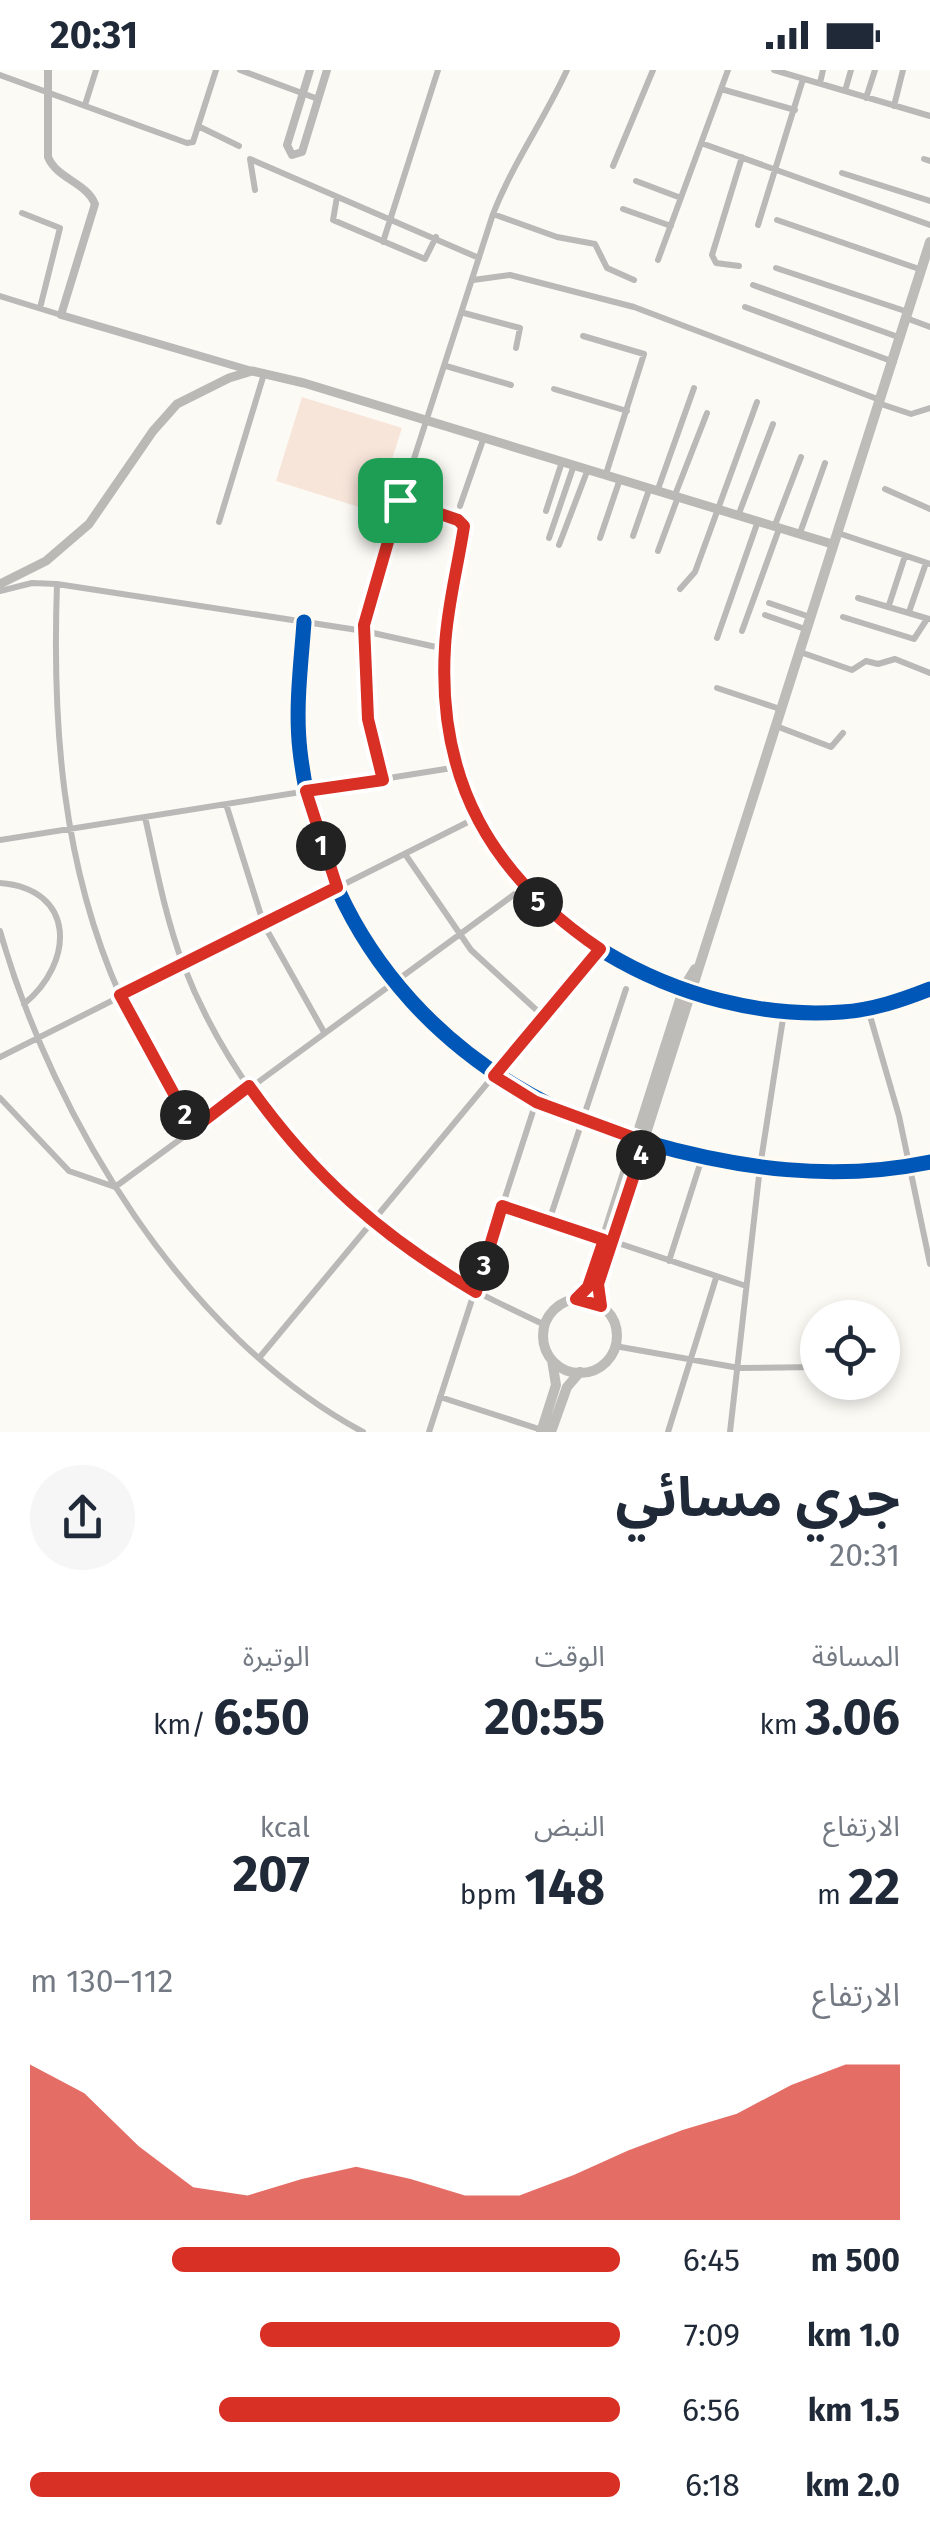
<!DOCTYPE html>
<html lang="ar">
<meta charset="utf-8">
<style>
body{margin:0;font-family:"Fira Sans","Noto Sans Arabic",sans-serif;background:#f6f6f7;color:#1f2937;direction:rtl;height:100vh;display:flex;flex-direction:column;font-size:38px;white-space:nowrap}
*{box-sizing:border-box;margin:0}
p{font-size:32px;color:#747a83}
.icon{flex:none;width:55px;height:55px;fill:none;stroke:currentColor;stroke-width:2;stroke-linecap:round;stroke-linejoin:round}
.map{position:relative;height:1362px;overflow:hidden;direction:ltr}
.details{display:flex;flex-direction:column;background:#fff;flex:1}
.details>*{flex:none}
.buttons{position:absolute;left:800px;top:1230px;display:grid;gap:20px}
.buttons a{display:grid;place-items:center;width:100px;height:100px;border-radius:50%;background:#fff;box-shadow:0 5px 15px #0003;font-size:50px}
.pin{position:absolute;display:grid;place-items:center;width:85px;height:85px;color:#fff;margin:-42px;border-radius:20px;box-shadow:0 5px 15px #0006}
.km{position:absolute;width:50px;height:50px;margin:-25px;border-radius:50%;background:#222;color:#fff;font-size:28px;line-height:50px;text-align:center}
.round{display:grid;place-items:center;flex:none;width:105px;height:105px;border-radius:52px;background:#f6f6f7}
.head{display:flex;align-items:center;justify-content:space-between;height:170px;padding:0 30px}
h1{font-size:55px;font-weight:700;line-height:75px}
.figures{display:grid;grid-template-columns:repeat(3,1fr);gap:15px;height:170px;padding:10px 30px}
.figures div{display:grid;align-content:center}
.figures b{font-size:50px;font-weight:700}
.figures small{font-size:28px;font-weight:400}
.figures p{font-size:28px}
.chart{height:280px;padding:20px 30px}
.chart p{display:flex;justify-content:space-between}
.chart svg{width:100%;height:180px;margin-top:10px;fill:#d93025;opacity:.7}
ul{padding:0 30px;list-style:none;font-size:32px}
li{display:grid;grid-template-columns:160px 120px 1fr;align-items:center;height:75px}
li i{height:25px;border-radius:12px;background:#d93025}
.status{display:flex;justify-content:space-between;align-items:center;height:70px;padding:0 50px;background:#fff;direction:ltr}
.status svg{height:28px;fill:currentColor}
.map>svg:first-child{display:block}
</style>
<div class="status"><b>20:31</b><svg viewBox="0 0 49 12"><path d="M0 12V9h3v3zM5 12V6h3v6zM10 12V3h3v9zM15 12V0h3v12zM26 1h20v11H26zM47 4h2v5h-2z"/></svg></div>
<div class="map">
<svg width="930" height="1362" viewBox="0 0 930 1362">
<rect width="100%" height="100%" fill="#fcfaf5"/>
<path fill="#f8e5da" d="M 302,327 L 402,358 L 375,442 L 276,411 Z"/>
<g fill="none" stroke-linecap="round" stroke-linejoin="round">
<path stroke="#bbb9b7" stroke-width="6" d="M 240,0 L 318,29
M 774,0 L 930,46
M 0,5 L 187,73 L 193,72 L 216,0
M 820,13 L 823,0
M 721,19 L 795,40
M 845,21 L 851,0
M 866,28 L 875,0
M 85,35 L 96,0
M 894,36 L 903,0
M 198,56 L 239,76
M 701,73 L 930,155
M 924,89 L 930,91
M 613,96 L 653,0
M 842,103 L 930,131
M 636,111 L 681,128
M 255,120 L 250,89 L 479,188
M 337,127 L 333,150 L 425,189 L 436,167
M 623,139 L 671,156
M 22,143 L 60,158 L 40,238
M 493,144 L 557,167 L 595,174 L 607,198 L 634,210
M 777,150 L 922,200
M 758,155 L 803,9
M 383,172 L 438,0
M 658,190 L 728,0
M 739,196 L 716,193 L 712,185 L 742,87
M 776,198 L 908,242
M 473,210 L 510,205 L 634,237 L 880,330
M 753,215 L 901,268
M 0,226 L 61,245
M 745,237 L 894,292
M 464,243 L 520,258 L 516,278
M 906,248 L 930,257
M 583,266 L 644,284 L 606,404
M 446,296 L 511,315
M 554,319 L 627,341
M 881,334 L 911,344 L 930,338
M 658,419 L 694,318
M 885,419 L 930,439
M 675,425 L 707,343
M 400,431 L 463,454 C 461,492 450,529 446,567 C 441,607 448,656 457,695 C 496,854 686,954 842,942 C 873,940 902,930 930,919
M 460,436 L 484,367
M 546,441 L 562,392
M 738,446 L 773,354
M 219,452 L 264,304
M 775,455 L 801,387
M 800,463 L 825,393
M 838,463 L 930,494
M 633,466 L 650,417
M 549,468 L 574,395
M 600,468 L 620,409
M 559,475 L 588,399
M 658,481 L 678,427
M 57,514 C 52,655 62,794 120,925 C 140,971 167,1015 193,1059
M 680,519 L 695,502 L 757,332
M 0,521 L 32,513 L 57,514 L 364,561 L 445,579
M 858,528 L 929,549
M 769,533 L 810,547
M 889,535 L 905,486
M 909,542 L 926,493
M 765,545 L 805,559
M 843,547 L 914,569 L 927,549
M 304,552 C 301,595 295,638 300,681 C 323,879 458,1018 645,1072 C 739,1099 834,1112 930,1092
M 742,561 L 779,459
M 717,568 L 758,451
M 800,582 L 852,600 L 866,591 L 878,594 L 895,589 L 930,603
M 717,618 L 780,639
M 776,656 L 831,677 L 843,663
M 383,710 C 358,662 358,581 369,528 L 493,144 C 513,93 544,50 567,0
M 226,734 L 264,855 L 324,962
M 145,747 C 156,796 165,846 183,894 C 220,991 290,1083 368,1151 C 420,1196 483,1226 545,1255
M 0,770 L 458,697
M 405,784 L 471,880 L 543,946
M 0,813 C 76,819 75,892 24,934
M 0,861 C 54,1050 185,1266 363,1362
M 868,939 L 899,1046 L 930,1194
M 0,987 L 476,748
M 0,1028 L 69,1101 L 115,1117 L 523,818
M 503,1135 L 603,1169
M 549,1151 L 626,919
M 612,1171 L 746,1216
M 669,1191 L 702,1088
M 615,1276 L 739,1298 L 818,1297
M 259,1288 L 599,879
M 882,1288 L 884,1287
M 440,1327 L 542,1360
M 429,1362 L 536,1032
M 668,1362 L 716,1208
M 730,1362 L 760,1097 L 784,942"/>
<path stroke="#bbb9b7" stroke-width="8" d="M 48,0 L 48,87 C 57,109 86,112 95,134 L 61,245 L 252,301
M 310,0 L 287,75 L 292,85 L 302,82 L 327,0"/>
<path stroke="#bab9b5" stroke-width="9" d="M 0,514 L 46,491 L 89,454 L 153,361 L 177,334 L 229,308 L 252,301 L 304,313 L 832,474"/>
<path stroke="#bdbcb9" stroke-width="10" d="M 576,1229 L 592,1207 L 684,917 L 695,899
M543 1266a37 37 0 1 1 74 0a37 37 0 1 1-74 0Z
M 601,1236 L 598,1214 L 930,172
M 541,1362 L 556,1315 L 552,1290
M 551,1362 L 567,1317 L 580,1302"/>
<g stroke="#fffbf2" stroke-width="21">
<path id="cycleway" d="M 400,431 L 463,454 C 461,492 450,529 446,567 C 441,607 448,656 457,695 C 496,854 686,954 842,942 C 873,940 902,930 930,919
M 304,552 C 301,595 295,638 300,681 C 323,879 458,1018 645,1072 C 739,1099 834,1112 930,1092"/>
</g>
<use href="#cycleway" stroke="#0057b8" stroke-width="15"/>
</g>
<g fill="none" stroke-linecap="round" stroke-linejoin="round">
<g stroke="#fff" stroke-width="20">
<path id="route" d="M 400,430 L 458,450 L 464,456 C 458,496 447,537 445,577 C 437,711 491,805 600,879 L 494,1006 L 536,1032 L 645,1072 L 598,1214 L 601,1236 L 576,1229 L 588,1217 L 604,1170 L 502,1136 L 476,1222 C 381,1166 313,1106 249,1016 L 193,1059 L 120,925 L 337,817 L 306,721 L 383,710 L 368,649 L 364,555 Z"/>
</g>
<use href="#route" stroke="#d93025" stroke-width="12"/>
</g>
</svg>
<div class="buttons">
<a><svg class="icon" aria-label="locate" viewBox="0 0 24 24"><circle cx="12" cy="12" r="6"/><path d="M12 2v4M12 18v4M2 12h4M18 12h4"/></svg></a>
</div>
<div class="pin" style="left:400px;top:430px;background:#1e9e55"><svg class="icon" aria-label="arrive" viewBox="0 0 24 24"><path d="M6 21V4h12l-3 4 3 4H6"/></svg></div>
<b class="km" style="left:321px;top:776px">1</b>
<b class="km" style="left:185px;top:1045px">2</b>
<b class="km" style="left:484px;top:1196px">3</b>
<b class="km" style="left:641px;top:1085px">4</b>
<b class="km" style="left:538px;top:832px">5</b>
</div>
<section class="details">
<div class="head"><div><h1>جري مسائي</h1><p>20:31</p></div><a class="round"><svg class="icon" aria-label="share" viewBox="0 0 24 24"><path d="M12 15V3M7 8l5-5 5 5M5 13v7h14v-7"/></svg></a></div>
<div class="figures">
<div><p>المسافة</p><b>3.06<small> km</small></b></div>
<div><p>الوقت</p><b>20:55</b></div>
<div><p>الوتيرة</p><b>6:50<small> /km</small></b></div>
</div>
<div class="figures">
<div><p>الارتفاع</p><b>22<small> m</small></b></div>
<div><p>النبض</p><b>148<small> bpm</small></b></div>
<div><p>kcal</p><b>207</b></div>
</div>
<div class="chart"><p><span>الارتفاع</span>112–130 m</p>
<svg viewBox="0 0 160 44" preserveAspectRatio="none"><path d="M0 44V6L10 13L20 26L30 36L40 38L50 34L60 31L70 34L80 38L90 38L100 33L110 27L120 22L130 18L140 11L150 6L160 6V44z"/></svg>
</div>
<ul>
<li><b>500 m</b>6:45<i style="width:76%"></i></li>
<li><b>1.0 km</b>7:09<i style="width:61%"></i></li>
<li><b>1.5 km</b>6:56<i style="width:68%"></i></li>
<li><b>2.0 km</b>6:18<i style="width:100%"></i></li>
</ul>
</section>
